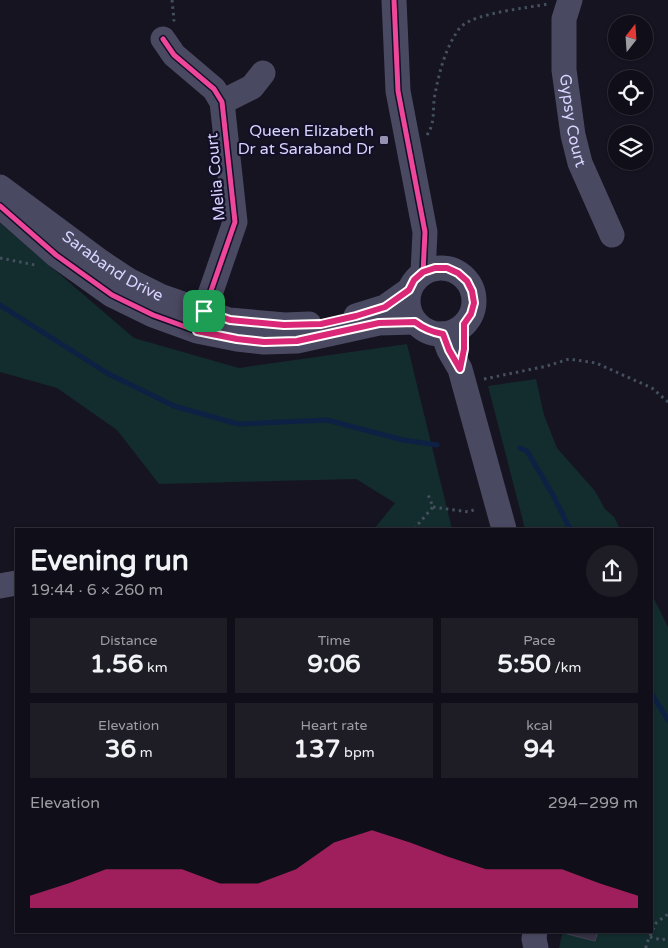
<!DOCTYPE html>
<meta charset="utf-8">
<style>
body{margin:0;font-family:"Varela Round",sans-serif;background:#1e1d26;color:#f1f3f6;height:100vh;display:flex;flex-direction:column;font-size:19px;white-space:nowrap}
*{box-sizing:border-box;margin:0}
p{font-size:16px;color:#9c9ca2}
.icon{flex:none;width:28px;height:28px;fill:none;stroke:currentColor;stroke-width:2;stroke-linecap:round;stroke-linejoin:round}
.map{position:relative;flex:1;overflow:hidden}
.sheet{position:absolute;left:15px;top:528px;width:638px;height:405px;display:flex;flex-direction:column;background:#100f19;border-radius:0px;box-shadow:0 1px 4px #0004,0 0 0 1px #302f38}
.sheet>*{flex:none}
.needle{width:32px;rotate:17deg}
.fabs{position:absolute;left:608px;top:15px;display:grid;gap:10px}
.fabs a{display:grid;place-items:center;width:45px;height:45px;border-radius:50%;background:#100f19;box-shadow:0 1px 4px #0004,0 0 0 1px #302f38;font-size:25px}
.pin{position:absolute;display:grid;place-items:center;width:42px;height:42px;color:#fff;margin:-21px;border-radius:10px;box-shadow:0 2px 8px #0006}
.round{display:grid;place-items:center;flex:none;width:52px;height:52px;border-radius:26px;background:#1e1d26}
.summary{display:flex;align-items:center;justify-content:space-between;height:85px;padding:0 15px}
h1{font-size:28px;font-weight:700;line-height:38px}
.figures{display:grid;grid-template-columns:repeat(3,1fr);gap:8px;height:85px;padding:5px 15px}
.figures div{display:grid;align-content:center;border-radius:0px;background:#1e1d26;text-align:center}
.figures b{font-size:25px;font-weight:700}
.figures small{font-size:14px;font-weight:400}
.figures p{font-size:14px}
.chart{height:140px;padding:10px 15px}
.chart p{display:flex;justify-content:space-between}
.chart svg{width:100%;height:90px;margin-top:5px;fill:#db2777;opacity:.7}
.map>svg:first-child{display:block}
</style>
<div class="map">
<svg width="668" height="948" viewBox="0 0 668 948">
<rect width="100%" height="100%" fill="#161421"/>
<path fill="#132c2d" d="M 0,223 L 134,338 L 239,368 L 407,344 L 452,529 L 374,529 L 395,503 L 356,479 L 159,484 L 117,430 L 57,388 L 0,372 Z
M 536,379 L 544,415 L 557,448 L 595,491 L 605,509 L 614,517 L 620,529 L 525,529 L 488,386 Z
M 651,593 L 668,627 L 668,948 L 559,948 L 563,931 L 651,931 Z"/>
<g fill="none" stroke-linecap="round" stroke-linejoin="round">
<path stroke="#0d2144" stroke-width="5" d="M 0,305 L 107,373 L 174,406 L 238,424 L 327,420 L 403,440 L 437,445
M 520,448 L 527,451 L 553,495 L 570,529
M 651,693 L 668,720"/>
</g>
<path fill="#343243" stroke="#433f54" d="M 568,931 L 598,931 L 595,941 L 567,934 Z"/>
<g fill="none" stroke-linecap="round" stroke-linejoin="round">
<path stroke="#44505f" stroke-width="3" stroke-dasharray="2.5 4" stroke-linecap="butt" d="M 172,0 L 174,20 L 173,21
M 427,135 C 436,122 432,108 435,94 C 439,74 444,53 455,35 C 457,32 459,28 462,26 C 476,13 527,8 548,4
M 0,258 L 35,265
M 484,379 L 547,366 L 569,359 L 596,363 L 652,388 L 668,402
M 433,507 L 469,512 L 476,509
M 414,529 L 433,507 L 427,492
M 650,937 L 662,940 L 668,938
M 646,948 L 646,945 L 656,923 L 668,914"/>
<g stroke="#4a4962" stroke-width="25">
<path d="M 394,0 L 398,91 L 425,232 L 423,273"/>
<path id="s1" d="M 570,0 L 564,19 L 564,70 L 573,135 L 580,163 L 612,235"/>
<path d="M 163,39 L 174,55 L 214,89 L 222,102 L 235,222 L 199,326"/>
<path d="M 222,102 L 252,87 L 263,73"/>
<path id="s2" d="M 0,187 L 101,262 L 128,280 L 160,296 L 229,320 L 285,325 L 309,324"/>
<path d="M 0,206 L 56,255 L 112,295 L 153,315 L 197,331 L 237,339 L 264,342 L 297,341 L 379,323 L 415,322"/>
<circle cx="441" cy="301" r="33"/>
<path d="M 356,316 L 385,307 L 409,290"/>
<path d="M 443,334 L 449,350 L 460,369 L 504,529"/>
<path d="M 0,586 L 16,583"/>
<path d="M 535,931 L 534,939 L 536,948"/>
</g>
<g stroke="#130f26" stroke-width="8">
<path id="cycleway" d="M 394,0 L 398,91 L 425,232 L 423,273
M 163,39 L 174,55 L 214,89 L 222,102 L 235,222 L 197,331
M 0,206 L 56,255 L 112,295 L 153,315 L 197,331 L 237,339 L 264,342 L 297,341 L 379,323 L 415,322"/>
</g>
<use href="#cycleway" stroke="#ed469a" stroke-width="5"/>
</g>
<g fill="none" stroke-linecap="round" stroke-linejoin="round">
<g stroke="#fff" stroke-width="10">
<path id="route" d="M 435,268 L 447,268 L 458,273 L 467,281 L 472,291 L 474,303 L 471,314 L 464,324 L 464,349 L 460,369 L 449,350 L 443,334 C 431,332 424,329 415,322 L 379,323 L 297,341 L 264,342 L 237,339 L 197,331 L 204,311 L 230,320 L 284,325 L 321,324 L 356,316 L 385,307 L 409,290 L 414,280 L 423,272 Z"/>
</g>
<use href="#route" stroke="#db2777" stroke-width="6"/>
</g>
<rect fill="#9591b1" stroke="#130f26" stroke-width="2" x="379" y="135" width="10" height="10" rx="2.5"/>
<g text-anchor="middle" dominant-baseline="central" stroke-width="4.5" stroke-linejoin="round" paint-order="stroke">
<g font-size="16" fill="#d9d4ff" stroke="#130f26">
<text stroke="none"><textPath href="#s1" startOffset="122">Gypsy Court</textPath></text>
<text transform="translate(216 177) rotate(-95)">Melia Court</text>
<text stroke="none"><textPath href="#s2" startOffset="138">Saraband Drive</textPath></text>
</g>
<g font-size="16" fill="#d9d4ff" stroke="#130f26" text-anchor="end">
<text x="374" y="131">Queen Elizabeth<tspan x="374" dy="18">Dr at Saraband Dr</tspan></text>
</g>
</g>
</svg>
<div class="fabs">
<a><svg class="needle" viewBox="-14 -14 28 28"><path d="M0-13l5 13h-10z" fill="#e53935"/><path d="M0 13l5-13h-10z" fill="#9c9ca2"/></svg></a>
<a><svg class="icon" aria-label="locate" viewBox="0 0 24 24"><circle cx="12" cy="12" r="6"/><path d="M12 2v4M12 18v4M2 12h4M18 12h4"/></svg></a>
<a><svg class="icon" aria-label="layers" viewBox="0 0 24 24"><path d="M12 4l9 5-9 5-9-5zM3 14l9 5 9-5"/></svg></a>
</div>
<div class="pin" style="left:204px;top:311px;background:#1e9e55"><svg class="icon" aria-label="arrive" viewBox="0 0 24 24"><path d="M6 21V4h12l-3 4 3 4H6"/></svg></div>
<section class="sheet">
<div class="summary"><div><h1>Evening run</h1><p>19:44 · 6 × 260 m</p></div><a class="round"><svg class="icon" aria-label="share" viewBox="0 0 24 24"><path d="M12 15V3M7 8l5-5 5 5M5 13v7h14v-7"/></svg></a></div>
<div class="figures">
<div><p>Distance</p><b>1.56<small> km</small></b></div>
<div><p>Time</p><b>9:06</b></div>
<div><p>Pace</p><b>5:50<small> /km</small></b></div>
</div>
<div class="figures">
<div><p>Elevation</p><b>36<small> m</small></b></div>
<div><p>Heart rate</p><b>137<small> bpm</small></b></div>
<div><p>kcal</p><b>94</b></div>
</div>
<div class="chart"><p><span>Elevation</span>294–299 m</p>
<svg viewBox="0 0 160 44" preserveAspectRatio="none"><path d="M0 44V38L10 32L20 25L30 25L40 25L50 32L60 32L70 25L80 12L90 6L100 12L110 19L120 25L130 25L140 25L150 32L160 38V44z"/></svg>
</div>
</section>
</div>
